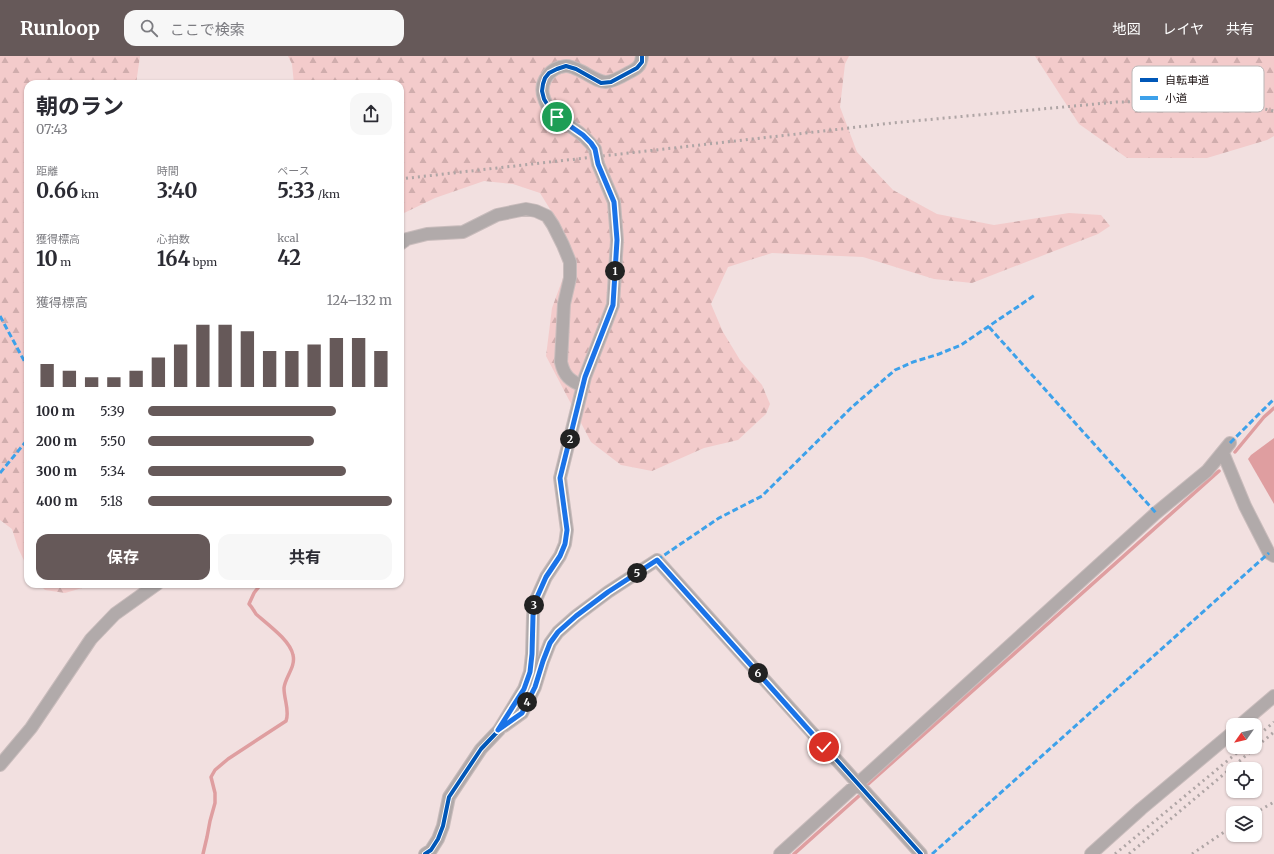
<!DOCTYPE html>
<html lang="ja">
<meta charset="utf-8">
<style>
body{margin:0;font-family:Merriweather,"Noto Sans JP",serif;background:#f7f7f7;color:#2b2b33;height:100vh;display:flex;flex-direction:column;font-size:15px;white-space:nowrap}
*{box-sizing:border-box;margin:0}
p{font-size:13px;color:#7c7c81}
.icon{flex:none;width:22px;height:22px;fill:none;stroke:currentColor;stroke-width:2;stroke-linecap:round;stroke-linejoin:round}
.map{position:relative;flex:1;overflow:hidden}
.sheet{position:absolute;left:24px;top:24px;width:380px;height:508px;display:flex;flex-direction:column;background:#fff;border-radius:12px;box-shadow:0 1px 3px #0004}
.sheet>*{flex:none}
.needle{width:26px;rotate:236deg}
.controls{position:absolute;left:1226px;top:662px;display:grid;gap:8px}
.controls a{display:grid;place-items:center;width:36px;height:36px;border-radius:8px;background:#fff;box-shadow:0 1px 3px #0004;font-size:20px}
.pin{position:absolute;display:grid;place-items:center;width:34px;height:34px;color:#fff;margin:-17px;border:2px solid #fff;border-radius:50%;box-shadow:0 1px 4px #0007}
.km{position:absolute;width:20px;height:20px;margin:-10px;border-radius:50%;background:#222;color:#fff;font-size:11px;line-height:20px;text-align:center}
.round{display:grid;place-items:center;flex:none;width:42px;height:42px;border-radius:12px;background:#f7f7f7}
.summary{display:flex;align-items:center;justify-content:space-between;height:68px;padding:0 12px}
h1{font-size:22px;font-weight:700;line-height:30px}
.figures{display:grid;grid-template-columns:repeat(3,1fr);gap:6px;height:68px;padding:4px 12px}
.figures div{display:grid;align-content:center}
.figures b{font-size:20px;font-weight:700}
.figures small{font-size:11px;font-weight:400}
.figures p{font-size:11px}
.chart{height:112px;padding:8px 12px}
.chart p{display:flex;justify-content:space-between}
.chart svg{width:100%;height:72px;margin-top:4px;stroke:#665959;stroke-width:6}
.action{display:flex;gap:8px;margin-top:auto;padding:8px 12px}
.action a{flex:1;height:46px;border-radius:12px;background:#665959;color:#fff;font-size:16px;font-weight:700;line-height:46px;text-align:center}
.action a+a{background:#f7f7f7;color:#2b2b33}
ul{padding:0 12px;list-style:none;font-size:13px}
li{display:grid;grid-template-columns:64px 48px 1fr;align-items:center;height:30px}
li i{height:10px;border-radius:5px;background:#665959}
header{display:flex;align-items:center;gap:24px;box-sizing:border-box;height:56px;padding:0 20px;background:#665959;color:#fff}
header strong{font-size:19px}
nav{display:flex;gap:22px;margin-inline-start:auto;font-size:14px}
.search{width:280px;height:36px;background:#f7f7f7;display:flex;align-items:center;gap:10px;box-sizing:border-box;padding:0 14px;border-radius:12px;color:#7c7c81;font-size:15px}
.map>svg:first-child{display:block}
</style>
<header>
<strong>Runloop</strong>
<div class="search"><svg class="icon" aria-label="search" viewBox="0 0 24 24"><circle cx="10" cy="10" r="6"/><path d="M15 15l6 6"/></svg>ここで検索</div>
<nav><a>地図</a><a>レイヤ</a><a>共有</a></nav>
</header>
<div class="map">
<svg width="1274" height="798" viewBox="0 0 1274 798">
<defs>
<pattern id="forest-firs" width="22" height="20" patternUnits="userSpaceOnUse"><rect width="22" height="20" fill="#f3cbcb"/><path d="M5 1l3.5 6h-7zM16 11l3.5 6h-7z" fill="#d0adad"/></pattern>
</defs>
<rect width="100%" height="100%" fill="#f2e0e0"/>
<path fill="url(#forest-firs)" d="M 0,0 L 140,0 L 136,28 L 28,28 L 28,513 L 18,492 L 12,473 L 0,464 Z
M 288,0 L 849,0 L 845,8 L 840,51 L 857,96 L 893,134 L 937,158 L 994,169 L 1069,157 L 1101,159 L 1110,170 L 1098,178 L 972,227 L 934,223 L 863,201 L 772,197 L 728,211 L 711,248 L 723,276 L 740,304 L 762,329 L 770,348 L 766,358 L 738,384 L 704,392 L 652,415 L 621,409 L 591,386 L 546,300 L 552,252 L 570,203 L 558,166 L 540,137 L 513,128 L 484,125 L 435,142 L 400,159 L 400,28 L 294,28 L 292,8 Z
M 1035,0 L 1274,0 L 1274,80 L 1267,84 L 1207,102 L 1127,102 L 1079,68 Z
M 39,528 L 90,528 L 89,530 L 65,537 L 45,534 Z"/>
<path fill="#df9ea0" d="M 1274,382 L 1274,448 L 1248,403 L 1251,399 Z"/>
<g fill="none" stroke-linecap="round" stroke-linejoin="round">
<path stroke="#df9ea0" stroke-width="3.5" d="M 1235,396 L 1264,361 L 1274,352
M 867,729 L 1219,415
M 203,798 L 207,781 L 210,765 L 215,747 L 215,737 L 211,721 L 215,714 L 228,703 L 286,665 C 290,655 284,644 284,632 C 285,621 296,611 293,599 C 290,584 267,568 256,558 C 254,555 252,551 249,548 L 254,537 L 261,528
M 794,798 L 860,739"/>
<g stroke="#c9bcbc" stroke-width="14">
<path id="street" d="M 595,93 C 589,85 582,78 573,72 C 562,63 548,57 544,42 C 539,29 547,15 560,11 C 562,11 564,10 566,10 C 571,10 577,13 581,15 C 603,27 604,31 628,17 C 636,13 641,11 642,0
M 400,188 L 407,183 L 427,178 L 463,176 L 497,159 L 526,153 L 536,155 L 547,160 L 553,169 L 563,189 L 570,206 L 570,222 L 564,248 L 561,306 C 564,320 570,325 583,330
M 1223,397 L 1245,450 L 1269,497 L 1274,500
M 1240,669 L 1274,640
M 504,670 L 522,657 L 535,631 L 543,605 L 550,587 L 558,576 L 576,560 L 608,536 L 657,504 L 921,798
M 0,709 L 31,672 L 91,583 L 115,558 L 157,528
M 425,798 L 431,794 L 438,783 L 443,770 L 449,741 L 481,693 L 499,674 L 524,633 L 530,616 L 532,598 L 533,560 L 534,548 L 546,521 L 560,500 L 565,488 L 567,474 L 560,422 L 585,321 L 613,249 L 617,184 L 614,146 L 598,108
M 780,798 L 1156,457 L 1207,415 L 1230,387
M 1091,798 L 1141,753 L 1233,676"/>
</g>
<use href="#street" stroke="#b1aaaa" stroke-width="12"/>
<path stroke="#afa5a5" stroke-width="3" stroke-dasharray="2 4" stroke-linecap="butt" d="M 400,123 L 832,74 L 892,67 L 1117,46 L 1186,45 L 1255,51 L 1274,55
M 1255,682 L 1274,666
M 1255,757 L 1274,746
M 1115,798 L 1244,691
M 1129,798 L 1274,676
M 1192,798 L 1233,770"/>
<g stroke="#c9bcbc" stroke-width="14" stroke-linecap="butt">
<path id="street-bridge" d="M 595,93 L 598,108"/>
</g>
<use href="#street-bridge" stroke="#b1aaaa" stroke-width="12"/>
<path stroke="#3da1ea" stroke-width="3" stroke-dasharray="6 3" stroke-linecap="butt" d="M 0,260 L 28,312
M 989,271 L 1156,457
M 1230,387 L 1274,343
M 0,417 L 28,383
M 657,504 L 719,462 L 762,440 L 852,351 L 895,314 L 913,306 L 939,298 L 961,289 L 1035,239
M 932,798 L 1269,497"/>
<g stroke="#fff" stroke-width="6">
<path id="cycleway" d="M 503,671 L 522,657 L 535,631 L 543,605 L 550,587 L 558,576 L 576,560 L 608,536 L 657,504 L 921,798
M 425,798 L 431,794 L 438,783 L 443,770 L 449,741 L 481,693 L 499,674 L 524,633 L 530,616 L 532,598 L 533,560 L 534,548 L 546,521 L 560,500 L 565,488 L 567,474 L 560,422 L 585,321 L 613,249 L 617,184 L 614,146 L 598,108 L 595,93 L 591,87 L 583,79 L 557,61 L 550,53 L 544,43 L 542,35 L 543,28 L 545,22 L 549,17 L 557,13 L 566,10 L 576,13 L 601,27 L 611,26 L 637,12 L 642,6 L 642,0"/>
</g>
<use href="#cycleway" stroke="#0057b8" stroke-width="4"/>
</g>
<g fill="none" stroke-linecap="round" stroke-linejoin="round">
<g stroke="#fff" stroke-width="8">
<path id="route" d="M 557,61 L 583,79 L 591,87 L 595,93 L 598,108 L 614,146 L 617,184 L 613,249 L 585,321 L 560,422 L 567,474 L 565,488 L 560,500 L 546,521 L 534,548 L 533,560 L 532,598 L 530,616 L 524,633 L 498,674 L 522,657 L 535,631 L 543,605 L 550,587 L 558,576 L 576,560 L 608,536 L 657,504 L 824,691"/>
</g>
<use href="#route" stroke="#1a73e8" stroke-width="5"/>
</g>
<rect x="1132" y="10" width="132" height="46" rx="6" fill="#fff" stroke="#bab7b7" stroke-width="1"/>
<rect x="1140" y="22" width="18" height="4" fill="#0057b8"/>
<rect x="1140" y="40" width="18" height="4" fill="#3da1ea"/>
<g font-size="11" fill="#1a1010">
<text x="1165" y="28">自転車道</text>
<text x="1165" y="46">小道</text>
</g>
</svg>
<div class="controls">
<a><svg class="needle" viewBox="-14 -14 28 28"><path d="M0-13l5 13h-10z" fill="#e53935"/><path d="M0 13l5-13h-10z" fill="#7c7c81"/></svg></a>
<a><svg class="icon" aria-label="locate" viewBox="0 0 24 24"><circle cx="12" cy="12" r="6"/><path d="M12 2v4M12 18v4M2 12h4M18 12h4"/></svg></a>
<a><svg class="icon" aria-label="layers" viewBox="0 0 24 24"><path d="M12 4l9 5-9 5-9-5zM3 14l9 5 9-5"/></svg></a>
</div>
<div class="pin" style="left:557px;top:61px;background:#1e9e55"><svg class="icon" aria-label="arrive" viewBox="0 0 24 24"><path d="M6 21V4h12l-3 4 3 4H6"/></svg></div>
<div class="pin" style="left:824px;top:691px;background:#d93025"><svg class="icon" aria-label="check" viewBox="0 0 24 24"><path d="M5 12l5 5 9-10"/></svg></div>
<b class="km" style="left:615px;top:215px">1</b>
<b class="km" style="left:570px;top:383px">2</b>
<b class="km" style="left:534px;top:549px">3</b>
<b class="km" style="left:527px;top:646px">4</b>
<b class="km" style="left:637px;top:517px">5</b>
<b class="km" style="left:758px;top:617px">6</b>
<section class="sheet">
<div class="summary"><div><h1>朝のラン</h1><p>07:43</p></div><a class="round"><svg class="icon" aria-label="share" viewBox="0 0 24 24"><path d="M12 15V3M7 8l5-5 5 5M5 13v7h14v-7"/></svg></a></div>
<div class="figures">
<div><p>距離</p><b>0.66<small> km</small></b></div>
<div><p>時間</p><b>3:40</b></div>
<div><p>ペース</p><b>5:33<small> /km</small></b></div>
</div>
<div class="figures">
<div><p>獲得標高</p><b>10<small> m</small></b></div>
<div><p>心拍数</p><b>164<small> bpm</small></b></div>
<div><p>kcal</p><b>42</b></div>
</div>
<div class="chart"><p><span>獲得標高</span>124–132 m</p>
<svg viewBox="0 0 160 44" preserveAspectRatio="none"><path d="M5 44V30M15 44V34M25 44V38M35 44V38M45 44V34M55 44V26M65 44V18M75 44V6M85 44V6M95 44V10M105 44V22M115 44V22M125 44V18M135 44V14M145 44V14M155 44V22"/></svg>
</div>
<ul>
<li><b>100 m</b>5:39<i style="width:77%"></i></li>
<li><b>200 m</b>5:50<i style="width:68%"></i></li>
<li><b>300 m</b>5:34<i style="width:81%"></i></li>
<li><b>400 m</b>5:18<i style="width:100%"></i></li>
</ul>
<div class="action"><a>保存</a><a>共有</a></div>
</section>
</div>
